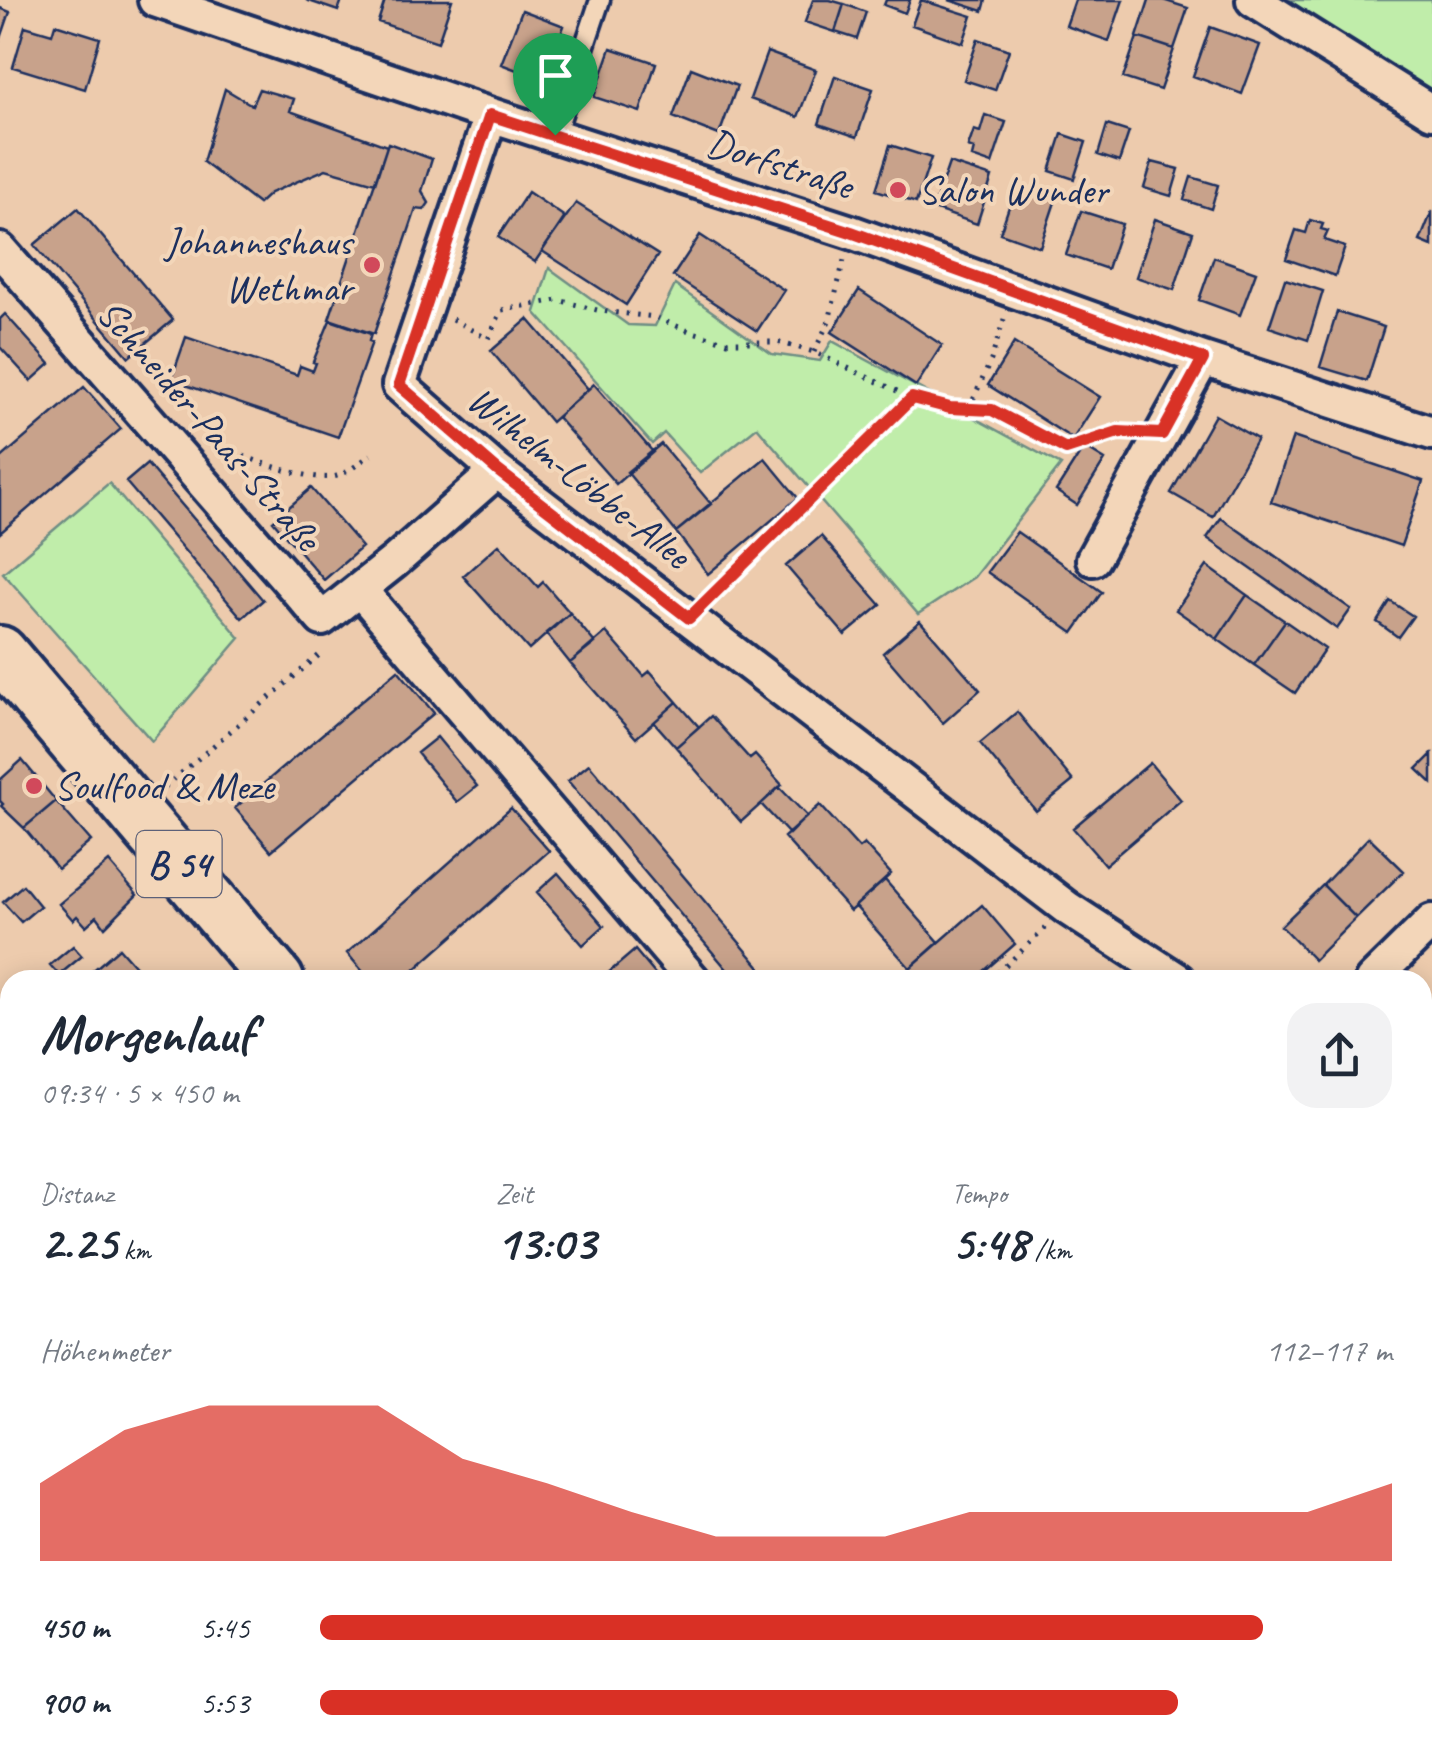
<!DOCTYPE html>
<html lang="de">
<meta charset="utf-8">
<style>
body{margin:0;font-family:Caveat,sans-serif;background:#f2f2f3;color:#1f2937;height:100vh;display:flex;flex-direction:column;font-size:38px;white-space:nowrap}
*{box-sizing:border-box;margin:0}
p{font-size:32px;color:#747a83}
.icon{flex:none;width:55px;height:55px;fill:none;stroke:currentColor;stroke-width:2;stroke-linecap:round;stroke-linejoin:round}
.map{position:relative;flex:1;overflow:hidden}
.panel{position:absolute;left:0px;top:970px;width:1432px;height:790px;display:flex;flex-direction:column;background:#fff;border-radius:30px 30px 0 0;box-shadow:0 5px 25px #0003}
.panel>*{flex:none}
.pin{position:absolute;display:grid;place-items:center;width:85px;height:85px;color:#fff;margin:-102px -42px;border-radius:50% 50% 50% 0;rotate:-45deg;box-shadow:0 0 10px #0007}
.pin .icon{rotate:45deg}
.round{display:grid;place-items:center;flex:none;width:105px;height:105px;border-radius:30px;background:#f2f2f3}
.headline{display:flex;align-items:center;justify-content:space-between;height:170px;padding:0 40px}
h1{font-size:55px;font-weight:700;line-height:75px}
.stats{display:grid;grid-template-columns:repeat(3,1fr);gap:15px;height:170px;padding:10px 40px}
.stats div{display:grid;align-content:center}
.stats b{font-size:50px;font-weight:700}
.stats small{font-size:28px;font-weight:400}
.stats p{font-size:28px}
.chart{height:280px;padding:20px 40px}
.chart p{display:flex;justify-content:space-between}
.chart svg{width:100%;height:180px;margin-top:10px;fill:#d93025;opacity:.7}
ul{padding:0 40px;list-style:none;font-size:32px}
li{display:grid;grid-template-columns:160px 120px 1fr;align-items:center;height:75px}
li i{height:25px;border-radius:12px;background:#d93025}
.map>svg:first-child{display:block}
</style>
<div class="map">
<svg width="1432" height="1760" viewBox="0 0 1432 1760">
<rect width="100%" height="100%" fill="#edcbad"/>
<filter id="ink" filterUnits="userSpaceOnUse"><feTurbulence type="fractalNoise" baseFrequency=".01" numOctaves="2"/><feDisplacementMap in="SourceGraphic" scale="20" xChannelSelector="R" yChannelSelector="G"/><feConvolveMatrix kernelMatrix="1 2 1 2 8 2 1 2 1" color-interpolation-filters="sRGB"/></filter>
<g filter="url(#ink)">
<path fill="#c0edaa" stroke="#6e8e84" stroke-width="2.5" d="M 1274,0 L 1432,0 L 1432,99 Z
M 549,268 L 628,325 L 655,326 L 675,285 L 772,354 L 820,361 L 832,341 L 1061,465 L 974,577 L 918,614 L 757,427 L 700,473 L 664,433 L 652,444 L 535,312 Z
M 109,483 L 240,638 L 152,741 L 3,573 Z"/>
<path fill="#c8a28b" stroke="#1b2f5e" stroke-width="2.5" d="M 306,0 L 342,0 L 338,11 Z
M 385,0 L 452,0 L 438,42 L 378,22 Z
M 813,0 L 830,0 L 844,4 L 835,32 L 805,22 Z
M 886,0 L 910,0 L 905,13 L 884,5 Z
M 921,0 L 972,16 L 963,43 L 912,25 Z
M 949,0 L 986,0 L 983,11 Z
M 1075,0 L 1123,0 L 1109,41 L 1066,26 Z
M 1149,0 L 1163,0 L 1188,8 L 1174,49 L 1137,37 Z
M 844,4 L 866,12 L 857,39 L 835,32 Z
M 0,8 L 10,12 L 0,41 Z
M 522,10 L 564,26 L 543,80 L 501,64 Z
M 55,24 L 100,38 L 85,89 L 13,67 L 25,26 L 52,34 Z
M 1210,27 L 1260,45 L 1242,94 L 1193,76 Z
M 1137,37 L 1174,49 L 1160,90 L 1123,78 Z
M 978,39 L 1009,50 L 995,90 L 964,80 Z
M 611,48 L 656,63 L 640,112 L 594,97 Z
M 767,52 L 816,70 L 798,117 L 750,99 Z
M 691,68 L 737,86 L 719,135 L 673,117 Z
M 835,76 L 873,89 L 857,137 L 819,124 Z
M 225,89 L 252,105 L 259,89 L 294,99 L 290,111 L 387,146 L 375,183 L 326,169 L 270,193 L 258,204 L 203,162 Z
M 985,115 L 1006,122 L 992,164 L 972,157 L 974,149 L 968,147 L 974,130 L 980,132 Z
M 1107,125 L 1129,132 L 1119,162 L 1098,155 Z
M 1062,134 L 1086,142 L 1074,179 L 1050,171 Z
M 388,143 L 432,159 L 422,191 L 429,203 L 424,210 L 416,209 L 374,334 L 329,319 Z
M 890,145 L 931,158 L 916,203 L 876,190 Z
M 1152,162 L 1179,169 L 1171,196 L 1144,188 Z
M 949,163 L 992,177 L 977,224 L 933,209 Z
M 1191,177 L 1218,185 L 1211,209 L 1184,200 Z
M 1016,186 L 1056,199 L 1040,247 L 1000,233 Z
M 528,192 L 565,217 L 535,262 L 498,237 Z
M 576,203 L 658,255 L 626,305 L 542,251 Z
M 78,208 L 173,320 L 129,357 L 34,245 Z
M 1081,211 L 1122,224 L 1107,269 L 1066,255 Z
M 1432,211 L 1432,246 L 1420,241 Z
M 1155,219 L 1193,232 L 1174,290 L 1136,277 Z
M 1310,220 L 1323,224 L 1321,229 L 1328,231 L 1324,240 L 1345,247 L 1335,276 L 1286,259 L 1296,230 L 1306,233 Z
M 700,235 L 784,290 L 757,331 L 673,276 Z
M 1214,257 L 1256,272 L 1240,315 L 1199,300 Z
M 1285,279 L 1323,291 L 1308,340 L 1269,327 Z
M 859,290 L 942,345 L 916,386 L 832,332 Z
M 1337,312 L 1384,327 L 1367,381 L 1320,367 Z
M 5,314 L 50,364 L 31,381 L 0,347 L 0,319 Z
M 528,319 L 588,389 L 551,422 L 491,351 Z
M 330,320 L 371,334 L 369,341 L 372,342 L 338,437 L 171,380 L 186,337 L 297,375 L 300,366 L 313,371 L 316,363 L 313,362 Z
M 1014,343 L 1100,397 L 1073,439 L 988,385 Z
M 594,384 L 653,452 L 616,484 L 557,417 Z
M 84,387 L 121,429 L 0,533 L 0,459 Z
M 1215,415 L 1257,439 L 1213,517 L 1171,493 Z
M 1293,437 L 1423,481 L 1401,546 L 1271,502 Z
M 661,444 L 711,504 L 676,532 L 627,472 Z
M 1084,447 L 1105,460 L 1077,505 L 1056,491 Z
M 765,458 L 798,498 L 708,574 L 676,532 Z
M 147,464 L 263,600 L 242,618 L 126,482 Z
M 311,488 L 362,547 L 324,580 L 273,521 Z
M 1221,518 L 1351,609 L 1337,629 L 1207,538 Z
M 1017,532 L 1102,592 L 1073,633 L 987,572 Z
M 821,536 L 881,605 L 845,635 L 786,566 Z
M 499,544 L 538,587 L 543,582 L 570,613 L 529,650 L 463,576 Z
M 1207,566 L 1247,595 L 1217,639 L 1176,610 Z
M 1247,595 L 1285,621 L 1254,665 L 1217,639 Z
M 1390,601 L 1413,616 L 1398,637 L 1377,622 Z
M 570,613 L 595,643 L 570,663 L 546,633 Z
M 920,621 L 980,690 L 943,723 L 883,653 Z
M 1285,621 L 1325,649 L 1295,693 L 1254,665 Z
M 606,632 L 644,676 L 650,671 L 677,702 L 636,738 L 570,663 Z
M 398,670 L 434,713 L 271,851 L 235,808 Z
M 677,702 L 699,727 L 676,747 L 654,722 Z
M 1017,712 L 1073,781 L 1036,811 L 980,743 Z
M 711,716 L 750,759 L 755,755 L 782,785 L 741,822 L 676,747 Z
M 437,737 L 477,786 L 457,802 L 417,753 Z
M 1432,754 L 1432,783 L 1417,769 Z
M 22,760 L 56,801 L 24,828 L 1,806 L 3,804 L 0,801 L 0,780 Z
M 1150,763 L 1181,800 L 1105,865 L 1073,828 Z
M 589,764 L 771,980 L 736,980 L 568,781 Z
M 779,787 L 807,816 L 789,834 L 761,804 Z
M 56,801 L 91,841 L 58,869 L 24,828 Z
M 820,805 L 859,848 L 864,844 L 891,874 L 850,911 L 784,837 Z
M 511,808 L 549,851 L 403,980 L 370,980 L 347,953 Z
M 1369,837 L 1404,871 L 1356,918 L 1323,885 Z
M 109,862 L 137,895 L 105,927 L 97,916 L 86,926 L 77,916 L 73,920 L 59,904 Z
M 558,873 L 604,926 L 583,945 L 537,892 Z
M 885,880 L 939,942 L 910,968 L 855,906 Z
M 23,885 L 40,906 L 21,922 L 3,902 Z
M 1323,885 L 1356,918 L 1314,960 L 1281,926 Z
M 982,905 L 1015,944 L 974,980 L 920,980 L 910,968 Z
M 73,946 L 82,956 L 59,975 L 50,965 Z
M 119,948 L 147,980 L 82,980 Z
M 635,950 L 660,980 L 600,980 Z
M 10,1116 L 10,1191 L 2,1198 L 0,1125 Z
M 10,1291 L 10,1322 L 0,1327 L 0,1296 Z
M 1,1375 L 10,1397 L 10,1431 L 0,1436 Z
M 10,1431 L 10,1506 L 0,1511 L 0,1436 Z
M 1432,1432 L 1432,1503 L 1428,1507 L 1422,1502 L 1422,1441 Z
M 1432,1620 L 1432,1650 L 1422,1641 L 1422,1626 Z
M 1422,1641 L 1432,1650 L 1432,1681 L 1422,1691 Z
M 1432,1718 L 1432,1745 L 1422,1736 L 1422,1728 Z
M 139,1750 L 300,1750 L 294,1753 L 297,1760 L 118,1760 Z
M 471,1750 L 502,1750 L 492,1760 L 481,1760 Z
M 503,1750 L 548,1750 L 552,1754 L 545,1760 L 493,1760 Z
M 602,1750 L 645,1750 L 653,1760 L 589,1760 Z
M 832,1750 L 852,1750 L 861,1760 L 820,1760 Z
M 1314,1750 L 1381,1750 L 1371,1760 L 1304,1760 Z"/>
<g fill="none" stroke-linecap="round" stroke-linejoin="round">
<g stroke="#1b2f5e" stroke-width="25">
<path id="lane" d="M 555,135 L 600,0
M 0,1082 L 10,1085
M 59,1760 L 81,1750"/>
</g>
<g stroke="#1b2f5e" stroke-width="40">
<path id="street" d="M 155,0 L 491,115 L 851,232 L 1203,359 L 1432,433
M 1253,0 L 1432,112
M 491,115 L 399,385 L 497,471 L 1067,908 L 1178,980
M 0,250 L 322,619 L 395,561 L 497,471
M 1093,559 L 1203,359
M 360,590 L 693,980
M 1372,980 L 1432,921
M 1422,1162 L 1432,1170
M 1422,1219 L 1432,1206
M 0,1556 L 10,1551
M 1422,1584 L 1432,1575
M 1248,1760 L 1258,1750"/>
</g>
<g stroke="#1b2f5e" stroke-width="60">
<path id="primary" d="M 0,653 L 277,980
M 936,1750 L 945,1760"/>
</g>
<path stroke="#1b2f5e" stroke-width="5" stroke-dasharray="2.5 8" stroke-linecap="butt" d="M 452,319 L 488,339 L 502,310 L 558,300 L 601,311 L 655,317 L 689,331 L 728,342 L 777,342 L 814,352 L 912,398 L 951,408 L 991,410 L 1066,449 L 1129,432
M 814,352 L 829,321 L 844,260
M 969,409 L 991,360 L 1004,319
M 214,445 C 241,455 311,484 337,476 C 348,473 361,461 371,455
M 711,596 L 912,398
M 165,787 L 324,651
M 990,980 L 1046,928"/>
<use href="#lane" stroke="#f3d6b9" stroke-width="18"/>
<use href="#street" stroke="#f3d6b9" stroke-width="32"/>
<use href="#primary" stroke="#f3d6b9" stroke-width="52"/>
</g>
</g>
<g fill="none" stroke-linecap="round" stroke-linejoin="round" filter="url(#ink)">
<g stroke="#fff" stroke-width="20">
<path id="route" d="M 490,115 L 851,232 L 1203,359 L 1162,434 L 1118,432 L 1066,449 L 992,410 L 950,408 L 912,398 L 689,618 L 497,470 L 399,385 Z"/>
</g>
<use href="#route" stroke="#d93025" stroke-width="12"/>
</g>
<g fill="#d1495b" stroke="#f3d6b9" stroke-width="4">
<circle cx="898" cy="190" r="10"/>
<circle cx="372" cy="265" r="10"/>
<circle cx="34" cy="786" r="10"/>
</g>
<g text-anchor="middle" dominant-baseline="central" stroke-width="8" stroke-linejoin="round" paint-order="stroke">
<rect fill="#f3d6b9" stroke="#5c6179" stroke-width="2.5" x="136.5" y="831" width="85" height="66" rx="8"/>
<g font-size="38" font-weight="bold" fill="#1b2f5e">
<text x="179" y="864">B 54</text>
</g>
<g font-size="40" fill="#1b2f5e" stroke="#f3d6b9">
<text transform="translate(780 164) rotate(18)">Dorfstraße</text>
<text transform="translate(209 425) rotate(49)">Schneider-Paas-Straße</text>
<text transform="translate(579 477) rotate(38)">Wilhelm-Löbbe-Allee</text>
</g>
<g font-size="40" fill="#1b2f5e" stroke="#f3d6b9" text-anchor="start">
<text x="918" y="190">Salon Wunder</text>
<text x="352" y="242" text-anchor="end">Johanneshaus<tspan x="352" dy="46">Wethmar</tspan></text>
<text x="54" y="786">Soulfood &amp; Meze</text>
</g>
</g>
</svg>
<div class="pin" style="left:555px;top:135px;background:#1e9e55"><svg class="icon" aria-label="arrive" viewBox="0 0 24 24"><path d="M6 21V4h12l-3 4 3 4H6"/></svg></div>
<section class="panel">
<div class="headline"><div><h1>Morgenlauf</h1><p>09:34 · 5 × 450 m</p></div><a class="round"><svg class="icon" aria-label="share" viewBox="0 0 24 24"><path d="M12 15V3M7 8l5-5 5 5M5 13v7h14v-7"/></svg></a></div>
<div class="stats">
<div><p>Distanz</p><b>2.25<small> km</small></b></div>
<div><p>Zeit</p><b>13:03</b></div>
<div><p>Tempo</p><b>5:48<small> /km</small></b></div>
</div>
<div class="chart"><p><span>Höhenmeter</span>112–117 m</p>
<svg viewBox="0 0 160 44" preserveAspectRatio="none"><path d="M0 44V25L10 12L20 6L30 6L40 6L50 19L60 25L70 32L80 38L90 38L100 38L110 32L120 32L130 32L140 32L150 32L160 25V44z"/></svg>
</div>
<ul>
<li><b>450 m</b>5:45<i style="width:88%"></i></li>
<li><b>900 m</b>5:53<i style="width:80%"></i></li>
</ul>
</section>
</div>
